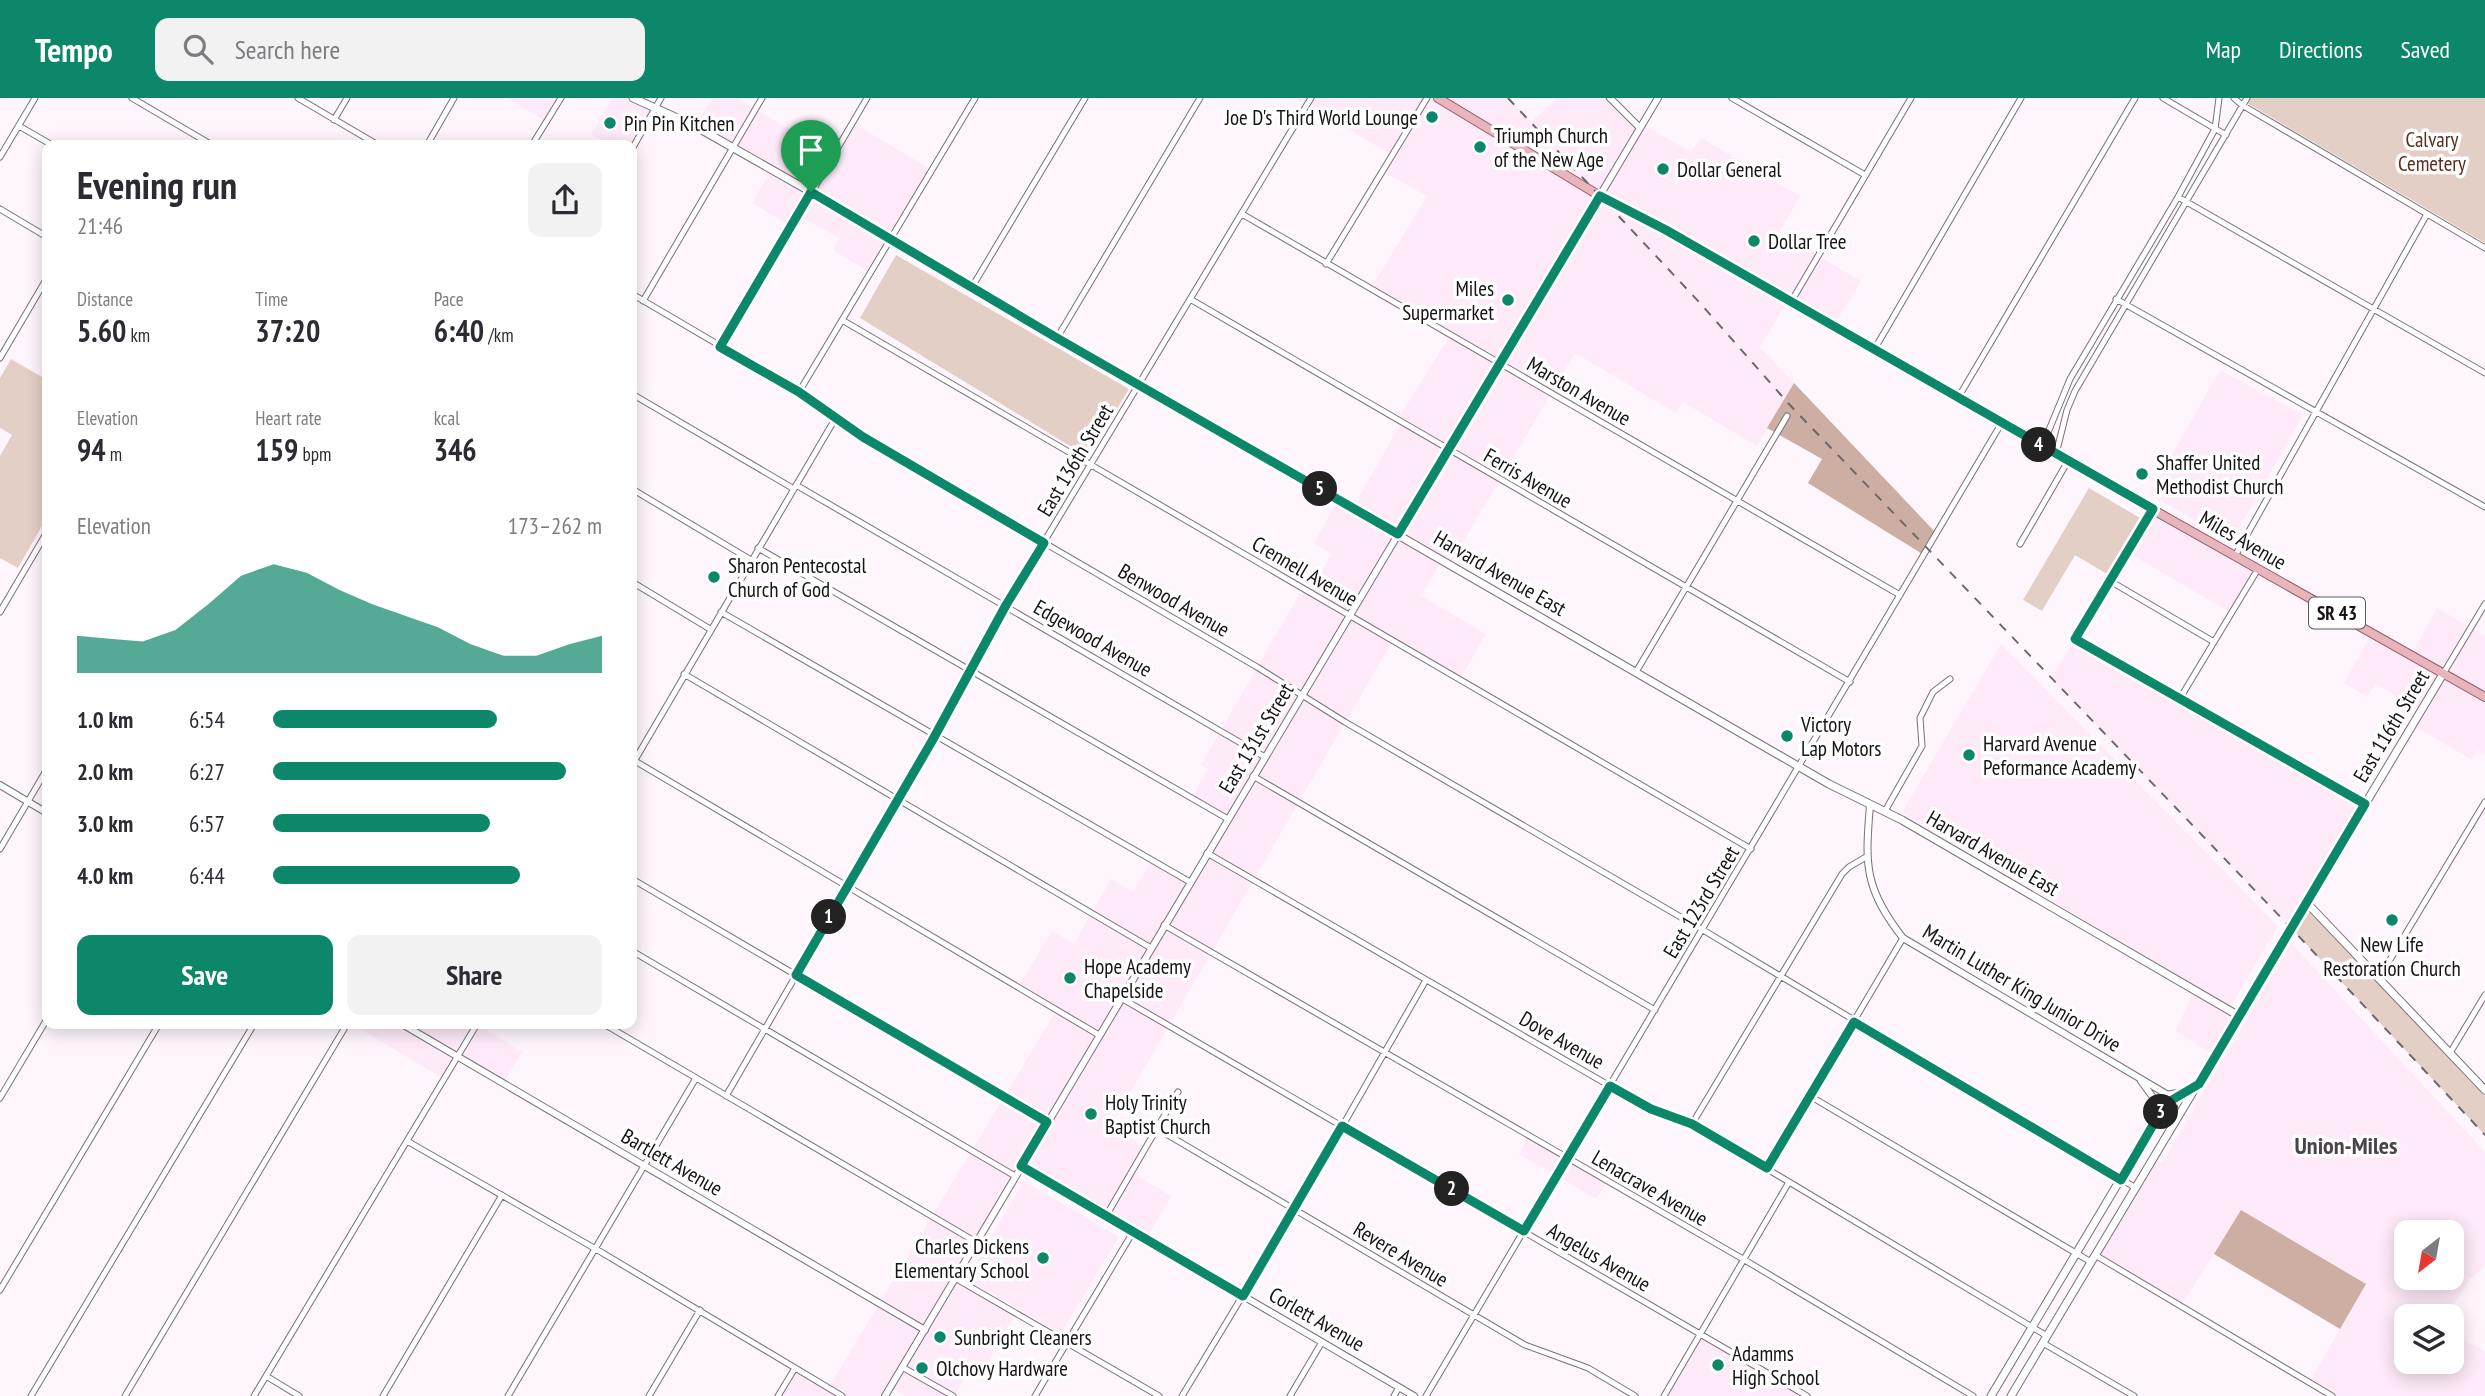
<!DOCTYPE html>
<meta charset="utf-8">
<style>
body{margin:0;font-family:"PT Sans Narrow",sans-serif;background:#f2f2f3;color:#2b2b33;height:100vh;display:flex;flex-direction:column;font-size:26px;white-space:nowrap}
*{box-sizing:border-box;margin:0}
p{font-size:23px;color:#7c7c81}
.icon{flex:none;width:38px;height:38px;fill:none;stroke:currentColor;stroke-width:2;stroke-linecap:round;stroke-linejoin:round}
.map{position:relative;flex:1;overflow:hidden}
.drawer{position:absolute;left:42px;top:42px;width:595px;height:889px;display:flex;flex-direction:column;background:#fff;border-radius:14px;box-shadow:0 4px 18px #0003}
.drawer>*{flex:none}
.needle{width:46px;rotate:211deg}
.tools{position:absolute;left:2394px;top:1122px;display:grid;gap:14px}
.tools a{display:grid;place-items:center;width:70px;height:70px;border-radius:14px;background:#fff;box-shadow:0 4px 18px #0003;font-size:35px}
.pin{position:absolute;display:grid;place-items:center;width:60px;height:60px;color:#fff;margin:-72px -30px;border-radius:50% 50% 50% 0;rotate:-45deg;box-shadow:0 0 7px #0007}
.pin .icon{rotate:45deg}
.km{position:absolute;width:35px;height:35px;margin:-18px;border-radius:50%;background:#222;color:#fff;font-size:19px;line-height:35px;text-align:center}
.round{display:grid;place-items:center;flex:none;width:74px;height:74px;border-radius:14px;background:#f2f2f3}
.overview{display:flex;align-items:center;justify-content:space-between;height:119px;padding:0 35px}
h1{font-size:38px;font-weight:700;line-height:52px}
.figures{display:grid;grid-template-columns:repeat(3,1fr);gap:10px;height:119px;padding:7px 35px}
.figures div{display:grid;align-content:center}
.figures b{font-size:30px;font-weight:700}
.figures small{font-size:19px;font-weight:400}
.figures p{font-size:19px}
.chart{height:196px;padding:14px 35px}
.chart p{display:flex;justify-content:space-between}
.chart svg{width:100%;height:126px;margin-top:7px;fill:#0c8769;opacity:.7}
.primary-button{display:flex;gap:14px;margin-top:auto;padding:14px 35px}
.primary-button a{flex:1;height:80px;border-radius:14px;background:#0c8769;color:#fff;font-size:28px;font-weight:700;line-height:80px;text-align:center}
.primary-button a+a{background:#f2f2f3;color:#2b2b33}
ul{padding:0 35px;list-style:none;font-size:23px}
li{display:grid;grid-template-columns:112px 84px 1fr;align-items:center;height:52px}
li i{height:18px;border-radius:9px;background:#0c8769}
header{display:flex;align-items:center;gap:42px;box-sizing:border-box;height:98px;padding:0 35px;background:#0c8769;color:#fff}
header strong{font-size:33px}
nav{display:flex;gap:38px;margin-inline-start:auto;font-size:24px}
.search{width:490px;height:63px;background:#f2f2f3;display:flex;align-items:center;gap:18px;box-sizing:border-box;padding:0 24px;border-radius:14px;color:#7c7c81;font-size:26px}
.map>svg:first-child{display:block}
</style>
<header>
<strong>Tempo</strong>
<div class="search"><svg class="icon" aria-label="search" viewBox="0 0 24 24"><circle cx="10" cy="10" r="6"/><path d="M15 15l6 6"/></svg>Search here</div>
<nav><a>Map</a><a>Directions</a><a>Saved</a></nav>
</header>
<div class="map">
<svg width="2485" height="1298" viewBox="0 0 2485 1298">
<rect width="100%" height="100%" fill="#fef6fc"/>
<path fill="#feeaf8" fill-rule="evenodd" d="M 507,0 L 561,0 L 547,24 Z
M 613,0 L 633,0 L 656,10 L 632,47 L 610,47 L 591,36 Z
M 712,0 L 737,0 L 833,57 L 853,25 L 932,72 L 871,175 L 833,152 L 839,140 L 798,117 L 791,128 L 752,105 L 772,71 L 695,28 Z
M 1295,0 L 1508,0 L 1531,24 L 1557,0 L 1611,0 L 1639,30 L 1642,26 L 1691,54 L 1701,40 L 1800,98 L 1779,135 L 1861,183 L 1833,228 L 1788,202 L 1760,249 L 1794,285 L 1757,348 L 1683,304 L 1676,315 L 1575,255 L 1450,466 L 1442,462 L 1421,498 L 1486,536 L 1460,581 L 1393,542 L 1110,1029 L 1145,1049 L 1131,1074 L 1171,1098 L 1146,1141 L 1021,1068 L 956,1179 L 1016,1215 L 982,1274 L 971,1269 L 954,1298 L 906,1298 L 891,1289 L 885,1298 L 778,1298 L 795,1270 L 829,1289 L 1056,913 L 1018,890 L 1052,833 L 1074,846 L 1111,781 L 1133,794 L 1152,762 L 1190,784 L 1228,721 L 1192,700 L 1208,671 L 1201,667 L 1303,490 L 1310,494 L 1332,456 L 1314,445 L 1338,402 L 1353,410 L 1401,325 L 1397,322 L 1450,238 L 1370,192 L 1427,98 L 1382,73 L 1392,57 Z
M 2220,272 L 2303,317 L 2231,444 L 2150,396 Z
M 2153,411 L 2258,471 L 2232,515 L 2127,454 Z
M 2437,510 L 2485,538 L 2485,657 L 2477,652 L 2472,662 L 2412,627 L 2421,612 L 2376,586 L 2367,599 L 2344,585 L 2372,535 L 2411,557 Z
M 2075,542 L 2365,706 L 2291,830 L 2051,580 Z
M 2001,546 L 2278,828 L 2231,908 L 1904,716 L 1904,711 Z
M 2291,845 L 2485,1054 L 2485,1168 L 2469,1182 L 2447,1218 L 2406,1218 L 2406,1264 L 2452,1264 L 2452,1236 L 2485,1253 L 2485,1298 L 2332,1298 L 2309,1285 L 2366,1186 L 2241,1113 L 2181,1208 L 2095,1157 L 2153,1061 L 2162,1065 ZM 2406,1134 L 2452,1134 L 2452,1180 L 2406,1180 Z
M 2194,892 L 2239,918 L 2215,958 L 2176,933 Z
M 352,926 L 402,926 L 410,931 L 413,926 L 477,926 L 522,954 L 503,986 L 458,959 L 444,981 Z
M 1529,1038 L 1607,1083 L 1597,1101 L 1519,1056 Z
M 1024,1083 L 1119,1139 L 1062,1233 L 1058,1234 L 967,1180 Z
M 1700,1235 L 1807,1298 L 1664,1298 Z"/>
<path fill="#e4cfc7" d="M 2249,0 L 2485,0 L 2485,145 L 2247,5 Z
M 896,157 L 1129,291 L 1088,359 L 860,220 Z
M 11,261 L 47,282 L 47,419 L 18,470 L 0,460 L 0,358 L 12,337 L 0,330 L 0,280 Z
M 2089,390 L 2140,420 L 2107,476 L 2075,457 L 2042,513 L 2023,502 Z
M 2306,804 L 2485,992 L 2485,1037 L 2291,830 Z"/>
<path fill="#cdaea2" d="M 1794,285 L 1937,436 L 1924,457 L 1808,385 L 1822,361 L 1767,330 Z
M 2241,1112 L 2366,1186 L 2340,1231 L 2214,1156 Z"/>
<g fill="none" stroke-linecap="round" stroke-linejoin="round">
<g stroke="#7b6f78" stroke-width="7">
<path id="minor" d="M 132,0 L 212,47
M 298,0 L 378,47
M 1732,0 L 1865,77
M 2163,0 L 2226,37
M 2234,0 L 2242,7 L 2485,150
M 334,22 L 347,0
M 19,28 L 52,47
M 427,47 L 454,0
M 532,47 L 561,0
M 632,51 L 661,0
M 0,59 L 35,0
M 2178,99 L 2485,275
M 0,111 L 47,139
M 1242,116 L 1900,497
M 1326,166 L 1427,0
M 972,189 L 1085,0
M 632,196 L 799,294 L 863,339 L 1257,569 L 1345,624 L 1703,832 L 2136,1090
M 1190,201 L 1850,584
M 2116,201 L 2485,409
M 643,203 L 762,0
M 1791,204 L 1911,0
M 842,222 L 1751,751
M 1057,240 L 1200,0
M 721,249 L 867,0
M 1874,252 L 2021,0
M 0,260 L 47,180
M 799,294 L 975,0
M 632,296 L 794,391
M 1958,300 L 2135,0
M 2042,349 L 2070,281 L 2178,99 L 2215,31 L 2219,0
M 2056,356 L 2067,312 L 2075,293 L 2247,0
M 796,387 L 1265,659
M 632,391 L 751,462
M 2153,411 L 2075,542 L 2365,706
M 2020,446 L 2068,363
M 758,450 L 1228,721
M 2235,458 L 2427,116
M 2110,483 L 2214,544
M 632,484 L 710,531
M 0,514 L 47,434
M 721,514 L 1190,784
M 1636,574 L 1787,318
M 684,576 L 1151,850
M 2443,576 L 2485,506
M 2179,602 L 2258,471
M 635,663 L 1099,937
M 632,667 L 835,321
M 1253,678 L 1655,912
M 1885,713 L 1922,648 L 1920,620 L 1933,594 L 1950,581
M 0,751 L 47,671
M 1207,755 L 1610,988 L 1652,1011 L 1692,1026 L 2047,1238
M 632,781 L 1047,1024
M 1164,827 L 1743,1161 L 1973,1298
M 632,853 L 1015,1078
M 2379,880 L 2485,704
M 1121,900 L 1807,1298
M 604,926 L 976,1144
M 2450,955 L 2485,897
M 726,998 L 932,643 L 1006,507 L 1311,0
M 1810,998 L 2091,1164
M 0,1000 L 47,921
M 1692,1026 L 1842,776 L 1849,769 L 1866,759
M 1156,1030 L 1525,1247 L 1588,1270 L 1635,1298
M 407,1043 L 601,1154 L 842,1298
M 1767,1070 L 1903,840
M 1106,1118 L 1178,994
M 2095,1157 L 2332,1298
M 955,1180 L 1159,1298
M 0,1192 L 159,926
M 2043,1245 L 2134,1298
M 902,1269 L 953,1298
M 266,1278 L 299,1298
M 31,1298 L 254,926
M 125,1298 L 347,926
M 254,1298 L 477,926
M 383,1298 L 502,1097
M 508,1298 L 696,980
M 649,1298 L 700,1212
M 778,1298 L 795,1270
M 1035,1298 L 1133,1134
M 1182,1298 L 1295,1111 L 1426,882
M 1290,1298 L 1322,1244
M 1394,1298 L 1399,1289
M 1426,1298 L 2001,326
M 1664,1298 L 1789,1084"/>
</g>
<g stroke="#7b6f78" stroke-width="8">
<path id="tertiary" d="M 1610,0 L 1640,30
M 0,687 L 47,715
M 1870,707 C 1865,767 1864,790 1903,840 L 2168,997 L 2174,1007 L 2175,1024
M 402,926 L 925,1232
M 2141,983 L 2155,1002 L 2160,1015
M 1021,1068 L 1414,1298
M 885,1298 L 1658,0"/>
</g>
<g stroke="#7b6f78" stroke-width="9">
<path id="secondary" d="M 633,0 L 693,27 L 811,94 L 1057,240 L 1829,686 L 1902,722 L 2239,918
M 2306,804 L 2485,992
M 2168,997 L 2182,995
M 1991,1298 L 2160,1015 L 2173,1002 L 2196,988
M 2011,1298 L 2443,576"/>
</g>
<g stroke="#945b66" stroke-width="10">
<path id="primary" d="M 1438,0 L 1600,98 L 1666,132 L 2001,326 L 2485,599"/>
</g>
<use href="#minor" stroke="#fff" stroke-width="5"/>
<use href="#tertiary" stroke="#fff" stroke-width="6"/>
<use href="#secondary" stroke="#fff" stroke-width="7"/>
<use href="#primary" stroke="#e8b5bd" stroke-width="8"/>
<path stroke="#6c676b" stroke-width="2" stroke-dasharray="9 9" stroke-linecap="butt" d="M 1508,0 L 1700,205 L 1788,305 L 2291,830 L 2485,1037"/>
</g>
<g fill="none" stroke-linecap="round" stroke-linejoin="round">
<g stroke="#fff" stroke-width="14">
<path id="route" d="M 811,94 L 1057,240 L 1398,436 L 1600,98 L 1666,132 L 2153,411 L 2075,541 L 2365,706 L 2199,986 L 2172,1002 L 2160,1015 L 2121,1082 L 1854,924 L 1767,1070 L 1692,1026 L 1651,1011 L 1610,988 L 1524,1133 L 1342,1028 L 1243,1198 L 1021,1068 L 1047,1024 L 796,877 L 932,643 L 1006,507 L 1044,445 L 863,339 L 799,294 L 720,249 Z"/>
</g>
<use href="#route" stroke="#0c8769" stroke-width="9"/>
</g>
<g fill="#0c8769" stroke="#fff" stroke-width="2.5">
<circle cx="1432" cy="19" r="7"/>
<circle cx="610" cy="25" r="7"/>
<circle cx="1480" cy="49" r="7"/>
<circle cx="1663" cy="71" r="7"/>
<circle cx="1754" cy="143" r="7"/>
<circle cx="1508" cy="202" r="7"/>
<circle cx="2142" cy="376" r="7"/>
<circle cx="714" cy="479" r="7"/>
<circle cx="1787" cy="638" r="7"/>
<circle cx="1969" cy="657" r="7"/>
<circle cx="2392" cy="822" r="7"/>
<circle cx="1070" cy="880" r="7"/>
<circle cx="1091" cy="1016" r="7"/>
<circle cx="1043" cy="1160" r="7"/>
<circle cx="940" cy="1239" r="7"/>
<circle cx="1718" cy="1267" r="7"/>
<circle cx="922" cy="1270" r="7"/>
</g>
<g text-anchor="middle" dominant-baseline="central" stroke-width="7" stroke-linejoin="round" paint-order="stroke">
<rect fill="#fff" stroke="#5c595b" stroke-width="2" x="2309" y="499.5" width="56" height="31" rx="5"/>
<g font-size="19" font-weight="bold" fill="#161215">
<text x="2337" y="515">SR 43</text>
</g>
<g font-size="21" fill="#161215" stroke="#fff" text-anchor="start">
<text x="1418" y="19" text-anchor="end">Joe D's Third World Lounge</text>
<text x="624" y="25">Pin Pin Kitchen</text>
<text x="1494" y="37">Triumph Church<tspan x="1494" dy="24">of the New Age</tspan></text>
<text x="1677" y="71">Dollar General</text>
<text x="1768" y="143">Dollar Tree</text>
<text x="1494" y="190" text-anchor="end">Miles<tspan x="1494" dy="24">Supermarket</tspan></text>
<text x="2156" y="364">Shaffer United<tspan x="2156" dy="24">Methodist Church</tspan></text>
<text x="728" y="467">Sharon Pentecostal<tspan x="728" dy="24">Church of God</tspan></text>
<text x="1801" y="626">Victory<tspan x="1801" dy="24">Lap Motors</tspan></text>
<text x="1983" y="645">Harvard Avenue<tspan x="1983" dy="24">Peformance Academy</tspan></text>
<text x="2392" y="846" text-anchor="middle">New Life<tspan x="2392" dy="24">Restoration Church</tspan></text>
<text x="1084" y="868">Hope Academy<tspan x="1084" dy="24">Chapelside</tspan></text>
<text x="1105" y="1004">Holy Trinity<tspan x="1105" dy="24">Baptist Church</tspan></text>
<text x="1029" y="1148" text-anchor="end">Charles Dickens<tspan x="1029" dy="24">Elementary School</tspan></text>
<text x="954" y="1239">Sunbright Cleaners</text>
<text x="1732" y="1255">Adamms<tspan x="1732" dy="24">High School</tspan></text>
<text x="936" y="1270">Olchovy Hardware</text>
</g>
<g font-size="21" fill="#5a2f1d" stroke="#fff">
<text x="2432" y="41">Calvary<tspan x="2432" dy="24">Cemetery</tspan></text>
</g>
<g font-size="21" fill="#161215" stroke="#fff">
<text transform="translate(1579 293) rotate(30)">Marston Avenue</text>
<text transform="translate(1075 362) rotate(-59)">East 136th Street</text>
<text transform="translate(1528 380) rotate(30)">Ferris Avenue</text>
<text transform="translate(2243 442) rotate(30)">Miles Avenue</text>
<text transform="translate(1305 473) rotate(30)">Crennell Avenue</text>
<text transform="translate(1500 475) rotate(30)">Harvard Avenue East</text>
<text transform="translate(1174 502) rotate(30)">Benwood Avenue</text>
<text transform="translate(1093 540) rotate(30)">Edgewood Avenue</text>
<text transform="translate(2391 628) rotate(-59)">East 116th Street</text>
<text transform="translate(1256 640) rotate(-59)">East 131st Street</text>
<text transform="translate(1993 755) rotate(30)">Harvard Avenue East</text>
<text transform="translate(1701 804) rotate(-59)">East 123rd Street</text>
<text transform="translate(2022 890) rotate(31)">Martin Luther King Junior Drive</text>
<text transform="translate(1562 942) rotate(30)">Dove Avenue</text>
<text transform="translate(672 1064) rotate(30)">Bartlett Avenue</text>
<text transform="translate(1650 1090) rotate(30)">Lenacrave Avenue</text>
<text transform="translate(1401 1156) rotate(31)">Revere Avenue</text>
<text transform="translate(1599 1159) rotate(30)">Angelus Avenue</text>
<text transform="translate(1317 1221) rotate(30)">Corlett Avenue</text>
</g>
<g font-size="24" font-weight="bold" fill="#4d424a" stroke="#fff">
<text x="2346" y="1047">Union-Miles</text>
</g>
</g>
</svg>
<div class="tools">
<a><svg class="needle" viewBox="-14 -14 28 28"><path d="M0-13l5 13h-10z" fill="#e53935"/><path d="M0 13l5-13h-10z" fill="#7c7c81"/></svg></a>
<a><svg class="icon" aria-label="layers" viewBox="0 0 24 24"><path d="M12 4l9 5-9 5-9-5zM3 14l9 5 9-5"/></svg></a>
</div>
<div class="pin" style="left:811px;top:94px;background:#1e9e55"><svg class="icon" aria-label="arrive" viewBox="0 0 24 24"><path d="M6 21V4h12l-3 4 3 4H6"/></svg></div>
<b class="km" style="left:829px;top:819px">1</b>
<b class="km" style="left:1452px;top:1091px">2</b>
<b class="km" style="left:2161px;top:1014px">3</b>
<b class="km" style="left:2039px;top:347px">4</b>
<b class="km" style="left:1320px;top:391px">5</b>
<section class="drawer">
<div class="overview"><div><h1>Evening run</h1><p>21:46</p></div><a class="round"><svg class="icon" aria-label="share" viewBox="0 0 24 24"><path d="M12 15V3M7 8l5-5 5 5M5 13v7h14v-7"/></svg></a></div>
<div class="figures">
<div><p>Distance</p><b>5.60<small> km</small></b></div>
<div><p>Time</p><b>37:20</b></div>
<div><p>Pace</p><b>6:40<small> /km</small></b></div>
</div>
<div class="figures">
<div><p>Elevation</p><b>94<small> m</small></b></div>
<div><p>Heart rate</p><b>159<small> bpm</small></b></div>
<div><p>kcal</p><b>346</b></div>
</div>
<div class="chart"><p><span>Elevation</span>173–262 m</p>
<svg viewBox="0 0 160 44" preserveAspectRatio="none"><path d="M0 44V31L10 32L20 33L30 29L40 20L50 10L60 6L70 9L80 15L90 20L100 24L110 28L120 34L130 38L140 38L150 34L160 31V44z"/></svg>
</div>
<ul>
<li><b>1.0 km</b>6:54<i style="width:68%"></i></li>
<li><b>2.0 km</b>6:27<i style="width:89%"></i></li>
<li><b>3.0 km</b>6:57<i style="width:66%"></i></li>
<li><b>4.0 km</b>6:44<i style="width:75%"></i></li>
</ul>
<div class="primary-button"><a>Save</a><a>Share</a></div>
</section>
</div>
